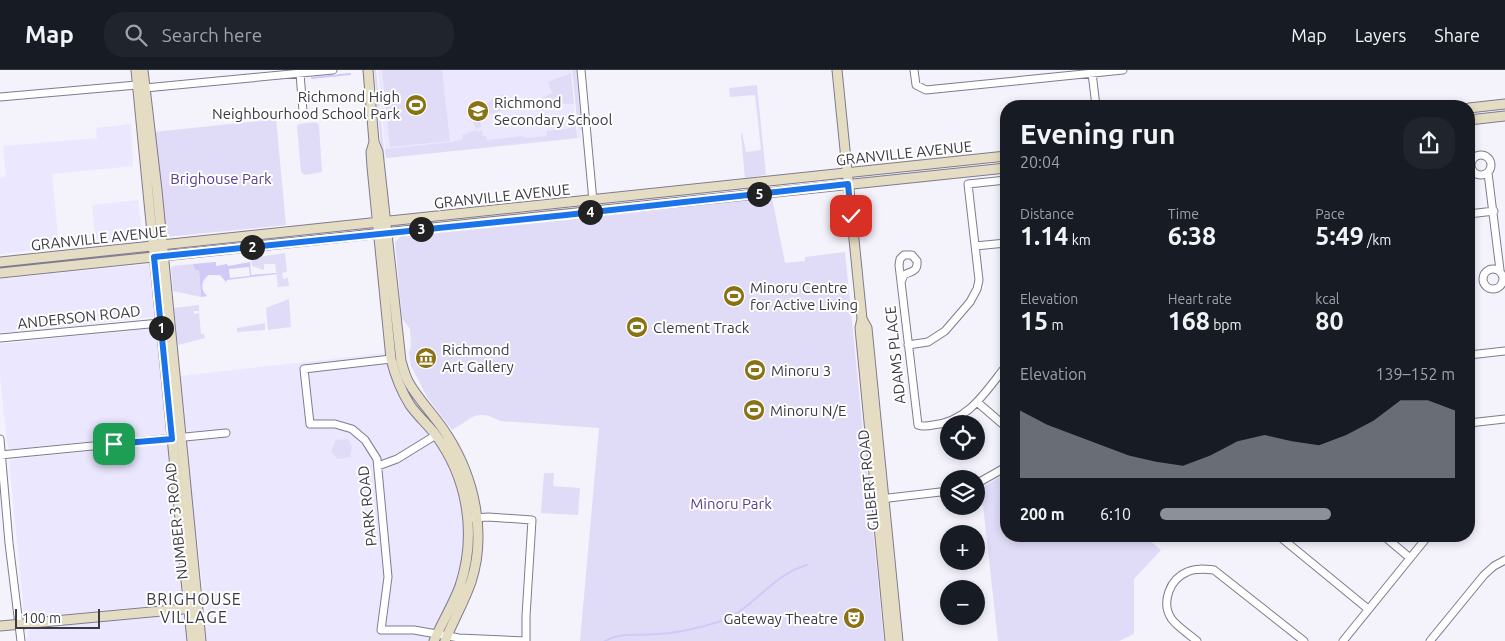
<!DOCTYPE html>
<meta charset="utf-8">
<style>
body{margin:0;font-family:Ubuntu,sans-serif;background:#20242c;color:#f1f3f6;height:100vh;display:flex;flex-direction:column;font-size:19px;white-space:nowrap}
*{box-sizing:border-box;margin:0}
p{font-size:16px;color:#9ea1a6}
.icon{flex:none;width:28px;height:28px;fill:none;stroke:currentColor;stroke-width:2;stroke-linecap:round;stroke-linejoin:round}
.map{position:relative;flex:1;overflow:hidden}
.details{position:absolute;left:1000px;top:30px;width:475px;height:442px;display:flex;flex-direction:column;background:#171b24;border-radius:20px;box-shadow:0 2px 8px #0003}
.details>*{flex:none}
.fabs{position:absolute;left:940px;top:345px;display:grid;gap:10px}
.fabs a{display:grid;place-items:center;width:45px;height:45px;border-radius:50%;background:#171b24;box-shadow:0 2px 8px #0003;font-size:25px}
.scale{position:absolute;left:15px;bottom:12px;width:85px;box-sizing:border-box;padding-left:5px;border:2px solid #3b3942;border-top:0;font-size:14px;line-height:18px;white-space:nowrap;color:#3b3942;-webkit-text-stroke:4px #fff;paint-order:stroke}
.pin{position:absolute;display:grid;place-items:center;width:42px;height:42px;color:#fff;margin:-21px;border-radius:10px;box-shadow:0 2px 8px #0006}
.km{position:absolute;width:25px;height:25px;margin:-12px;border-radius:50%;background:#222;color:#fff;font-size:14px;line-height:25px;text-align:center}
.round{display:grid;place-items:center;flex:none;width:52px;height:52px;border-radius:20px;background:#20242c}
.head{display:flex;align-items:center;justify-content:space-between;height:85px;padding:0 20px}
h1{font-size:28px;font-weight:700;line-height:38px}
.metrics{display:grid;grid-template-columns:repeat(3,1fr);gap:8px;height:85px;padding:5px 20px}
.metrics div{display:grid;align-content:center}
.metrics b{font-size:25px;font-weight:700}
.metrics small{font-size:14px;font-weight:400}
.metrics p{font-size:14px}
.chart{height:140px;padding:10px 20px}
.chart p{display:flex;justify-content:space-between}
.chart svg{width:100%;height:90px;margin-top:5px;fill:#8c9099;opacity:.7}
ul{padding:0 20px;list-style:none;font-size:16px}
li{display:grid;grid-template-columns:80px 60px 1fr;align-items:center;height:38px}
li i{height:12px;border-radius:6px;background:#8c9099}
header{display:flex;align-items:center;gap:30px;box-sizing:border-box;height:70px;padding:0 25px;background:#171b24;border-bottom:1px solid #363941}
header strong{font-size:24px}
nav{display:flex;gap:28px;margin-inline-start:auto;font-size:18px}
.search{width:350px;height:45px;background:#20242c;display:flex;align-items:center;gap:12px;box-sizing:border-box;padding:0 18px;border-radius:20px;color:#9ea1a6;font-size:19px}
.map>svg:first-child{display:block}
</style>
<header>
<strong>Map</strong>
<div class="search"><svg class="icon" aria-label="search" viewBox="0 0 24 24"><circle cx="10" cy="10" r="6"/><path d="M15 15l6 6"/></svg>Search here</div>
<nav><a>Map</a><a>Layers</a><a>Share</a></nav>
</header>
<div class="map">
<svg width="1505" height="571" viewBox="0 0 1505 571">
<rect width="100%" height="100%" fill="#f4f2fb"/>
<path fill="#ebe7ff" d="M 378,0 L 571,0 L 576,59 L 580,61 L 581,68 L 386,88 Z
M 131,54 L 133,96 L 52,104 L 59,177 L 0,184 L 0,108 L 6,107 L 3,76 L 97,68 L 96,58 Z
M 138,130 L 143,168 L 96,173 L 92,135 Z
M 150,194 L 151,195 L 156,246 L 154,247 L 0,263 L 0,209 Z
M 153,258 L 157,260 L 159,263 L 168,360 L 167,362 L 162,364 L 13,379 L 9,378 L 7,373 L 0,305 L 0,274 Z
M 387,283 L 391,297 L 453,401 L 463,437 L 465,471 L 462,496 L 457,513 L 430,571 L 206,571 L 204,548 L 208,542 L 207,527 L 203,522 L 197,465 L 192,447 L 186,379 L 187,376 L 180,306 Z
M 162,374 L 168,376 L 170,379 L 185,529 L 178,533 L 30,548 L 26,547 L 24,543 L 9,391 L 13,389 Z
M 180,545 L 185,546 L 188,551 L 186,571 L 27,571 L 28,561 L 32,558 Z"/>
<path fill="#e0dcf8" d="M 374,0 L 376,0 L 385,90 L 382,87 Z
M 382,0 L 442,0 L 450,71 L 390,77 Z
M 572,0 L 576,0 L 582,61 L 578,59 Z
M 571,3 L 574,34 L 539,33 L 538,30 L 552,23 L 548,12 Z
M 757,15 L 766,105 L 745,108 L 741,65 L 742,64 L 742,62 L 746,82 L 761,80 L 755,25 L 730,27 L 729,18 Z
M 504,24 L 505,28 L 508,27 L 513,38 L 482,46 L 481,36 L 485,37 L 485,35 L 494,28 L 495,29 L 496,27 Z
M 475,37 L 480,43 L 481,57 L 476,59 L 469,39 Z
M 276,49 L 286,155 L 166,167 L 154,62 Z
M 571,49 L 575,49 L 577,68 L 386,88 L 385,79 L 452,72 L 463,69 L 462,65 L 476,60 L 477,62 L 482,60 L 483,66 L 486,66 L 487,70 L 524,66 L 525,68 L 547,66 L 547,61 L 571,58 Z
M 316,52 L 319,55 L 322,102 L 305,105 L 301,102 L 297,56 L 299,54 Z
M 772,128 L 785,193 L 805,191 L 805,187 L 845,182 L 884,571 L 580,571 L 599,358 L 500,351 C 475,338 472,349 452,360 L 427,327 L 411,296 L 409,282 L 411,276 L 410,259 L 402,248 L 395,172 L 400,167 Z
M 285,183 L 287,202 L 282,203 L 283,209 L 288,208 L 289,216 L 278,217 L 275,194 L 264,194 L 264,200 L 252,196 L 251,188 Z
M 193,194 L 195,200 L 199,200 L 201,227 L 173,221 L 171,198 L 173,196 Z
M 289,229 L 291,257 L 268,260 L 266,238 Z
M 199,235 L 199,241 L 194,241 L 194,244 L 199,243 L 201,264 L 204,264 L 205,268 L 178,275 L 174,238 Z
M 265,253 L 265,260 L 237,262 L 237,258 Z
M 348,369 L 352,377 L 350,387 L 337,389 L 331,381 L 336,370 Z
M 544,403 L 554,403 L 553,416 L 580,418 L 578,445 L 541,443 Z
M 1006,403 L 1006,466 L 1144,466 L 1161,480 L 1134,509 L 1134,564 L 1119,571 L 998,571 L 983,435 L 977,436 L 976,421 Z"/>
<path fill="#d1c9f6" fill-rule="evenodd" d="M 216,192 L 216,196 L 227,194 L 228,196 L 250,192 L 251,205 L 276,203 L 277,204 L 227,210 L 226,212 L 220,205 L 209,205 C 201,210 200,220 207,226 L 201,227 L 199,200 L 195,200 L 193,194 ZM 249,197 L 250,206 L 230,208 L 229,199 Z"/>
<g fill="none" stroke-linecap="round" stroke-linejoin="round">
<path stroke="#d1c9f6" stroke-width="2" d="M 312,8 L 350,4
M 605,571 C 620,562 640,566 657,564 C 679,563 700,558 721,551 C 753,540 771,505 807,495"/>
<g stroke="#7f7b90" stroke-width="9">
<path id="street" d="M 581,0 L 593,131
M 914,0 L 916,15 L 926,20 L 1123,0
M 300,3 L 303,42
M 1092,3 L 1096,36
M 145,18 L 333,0
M 0,27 L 137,15
M1471 95a10 10 0 1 1 20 0a10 10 0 1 1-20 0Z
M 1488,103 L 1500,200
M 1469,144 L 1494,141
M 975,176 L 1006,173
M1483 209a10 10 0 1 1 20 0a10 10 0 1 1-20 0Z
M 901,212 L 904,205 C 911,201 918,202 917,191 L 912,185 L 904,185 L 900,189 L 899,195 L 918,355 C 923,357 928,356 933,355 C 968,352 986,321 1006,296
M 0,268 L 160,253
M 908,275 L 928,272 L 945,261 L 970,232 L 977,219 L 979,210 L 968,114 L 1006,110
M 1469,285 L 1505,281
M 391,289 L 304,299 L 310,354 L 335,354 L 352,359 L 365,370 L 377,389 L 388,507 L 381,560 L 414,560 L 459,568 L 526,571
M 977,332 L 1006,357
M 1469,353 L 1505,349
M 0,369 L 9,473 L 21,571
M 0,385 L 226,363
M 378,396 L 397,389 L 436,365
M 976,414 L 1006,397
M 880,429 L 949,421
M 474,448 L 488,447 L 532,450 L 526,546 L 526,571
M 1279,466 L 1368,539
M 1384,466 L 1410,488
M 1197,571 C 1190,565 1175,555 1171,548 C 1161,532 1170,509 1187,502 C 1195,498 1205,499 1214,500 L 1304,571
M 1343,571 L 1428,466
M 1430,571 L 1484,505 L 1494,496 L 1505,490"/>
</g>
<g stroke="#7f7b90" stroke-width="11">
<path id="secondary" d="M 136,0 L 192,571
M 143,0 L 157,120 L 201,571
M 368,0 L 374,72 L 378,82 L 401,291 C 403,298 405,306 409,313 C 420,332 436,347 447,365 C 474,407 487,463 471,512 C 464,532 453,551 445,571
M 837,0 L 862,249 L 860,258 L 890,571
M 1469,38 L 1505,34
M 1469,50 L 1505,46
M 374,72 L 371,82 L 372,97 L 391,289 C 395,305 401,321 410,335 C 417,345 427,354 435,364 C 468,408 477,464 460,516 C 453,535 442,552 434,571
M 0,192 L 1006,86
M 0,203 L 1006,98
M 862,249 L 867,258 L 898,571
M 0,556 L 194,538"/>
</g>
<use href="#street" stroke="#fff" stroke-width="7"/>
<use href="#secondary" stroke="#e5ddc3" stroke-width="9"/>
</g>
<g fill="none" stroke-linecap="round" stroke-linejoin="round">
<g stroke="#fff" stroke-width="10">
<path id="route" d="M 114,374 L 172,369 L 154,187 L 566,145 L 848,114 L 851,146"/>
</g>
<use href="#route" stroke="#1a73e8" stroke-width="6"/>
</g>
<defs>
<g id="stadium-disc" transform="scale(1.125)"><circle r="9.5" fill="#8a7214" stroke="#fff"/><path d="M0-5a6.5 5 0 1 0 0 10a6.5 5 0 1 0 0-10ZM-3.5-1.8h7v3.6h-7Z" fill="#fff"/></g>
<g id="school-disc" transform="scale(1.125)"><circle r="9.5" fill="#8a7214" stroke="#fff"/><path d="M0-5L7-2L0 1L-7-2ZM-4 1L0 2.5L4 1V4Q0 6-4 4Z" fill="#fff"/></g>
<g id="museum-disc" transform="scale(1.125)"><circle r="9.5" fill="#8a7214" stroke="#fff"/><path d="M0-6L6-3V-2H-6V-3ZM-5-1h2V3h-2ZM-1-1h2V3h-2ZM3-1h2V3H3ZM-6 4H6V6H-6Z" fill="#fff"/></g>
<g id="theatre-disc" transform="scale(1.125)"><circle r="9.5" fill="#8a7214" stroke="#fff"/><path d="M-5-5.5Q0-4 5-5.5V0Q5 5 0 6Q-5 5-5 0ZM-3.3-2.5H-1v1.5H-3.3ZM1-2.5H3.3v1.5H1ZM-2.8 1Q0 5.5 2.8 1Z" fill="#fff"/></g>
</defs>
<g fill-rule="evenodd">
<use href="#stadium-disc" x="416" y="35"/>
<use href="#school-disc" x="478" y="41"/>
<use href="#stadium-disc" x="734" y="226"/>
<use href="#stadium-disc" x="637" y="257"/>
<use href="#museum-disc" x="426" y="288"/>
<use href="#stadium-disc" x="755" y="300"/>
<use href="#stadium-disc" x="754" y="340"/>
<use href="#theatre-disc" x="854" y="548"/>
</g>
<g text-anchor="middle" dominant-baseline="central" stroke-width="4" stroke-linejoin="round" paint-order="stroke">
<g font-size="15" fill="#3b3942" stroke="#fff" text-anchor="start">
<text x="400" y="26" text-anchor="end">Richmond High<tspan x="400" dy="17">Neighbourhood School Park</tspan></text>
<text x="494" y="32">Richmond<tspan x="494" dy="17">Secondary School</tspan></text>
<text x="750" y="217">Minoru Centre<tspan x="750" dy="17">for Active Living</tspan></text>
<text x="653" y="257">Clement Track</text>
<text x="442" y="279">Richmond<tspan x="442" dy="17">Art Gallery</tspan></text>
<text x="771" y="300">Minoru 3</text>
<text x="770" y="340">Minoru N/E</text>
<text x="838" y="548" text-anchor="end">Gateway Theatre</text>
</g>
<g font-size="15" fill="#3b3942" stroke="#fff">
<text transform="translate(904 83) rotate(-6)">GRANVILLE AVENUE</text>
<text transform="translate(502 126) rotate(-6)">GRANVILLE AVENUE</text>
<text transform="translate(99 168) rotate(-6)">GRANVILLE AVENUE</text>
<text transform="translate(79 247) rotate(-6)">ANDERSON ROAD</text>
<text transform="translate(895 285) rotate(-96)">ADAMS PLACE</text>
<text transform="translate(868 410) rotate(-96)">GILBERT ROAD</text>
<text transform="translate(367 436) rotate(-96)">PARK ROAD</text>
<text transform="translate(176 451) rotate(-96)">NUMBER 3 ROAD</text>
</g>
<g font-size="15" fill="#563e93" stroke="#fff">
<text x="221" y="108">Brighouse Park</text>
<text x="731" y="433">Minoru Park</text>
</g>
<g font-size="16" letter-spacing="1" fill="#3b3942" stroke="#fff">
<text x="194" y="529">BRIGHOUSE<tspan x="194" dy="18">VILLAGE</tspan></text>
</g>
</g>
</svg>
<div class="fabs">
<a><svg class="icon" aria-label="locate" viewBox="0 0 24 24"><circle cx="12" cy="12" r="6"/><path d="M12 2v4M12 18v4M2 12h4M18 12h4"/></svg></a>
<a><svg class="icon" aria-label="layers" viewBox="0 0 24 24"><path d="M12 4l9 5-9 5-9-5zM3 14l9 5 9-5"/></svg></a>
<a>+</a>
<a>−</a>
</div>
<div class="scale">100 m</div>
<div class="pin" style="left:114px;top:374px;background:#1e9e55"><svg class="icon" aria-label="arrive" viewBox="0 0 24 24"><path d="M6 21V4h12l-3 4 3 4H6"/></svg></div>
<div class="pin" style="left:851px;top:146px;background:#d93025"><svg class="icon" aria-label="check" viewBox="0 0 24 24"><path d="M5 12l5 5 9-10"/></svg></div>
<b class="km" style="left:161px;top:258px">1</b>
<b class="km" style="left:252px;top:177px">2</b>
<b class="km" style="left:421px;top:159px">3</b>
<b class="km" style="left:590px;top:142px">4</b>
<b class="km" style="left:759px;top:124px">5</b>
<section class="details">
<div class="head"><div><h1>Evening run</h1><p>20:04</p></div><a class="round"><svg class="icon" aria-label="share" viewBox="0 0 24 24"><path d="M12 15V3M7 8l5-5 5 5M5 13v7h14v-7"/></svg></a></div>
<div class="metrics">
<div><p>Distance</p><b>1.14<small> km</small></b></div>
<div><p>Time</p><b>6:38</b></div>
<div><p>Pace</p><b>5:49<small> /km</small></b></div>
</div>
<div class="metrics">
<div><p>Elevation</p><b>15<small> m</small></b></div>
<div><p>Heart rate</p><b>168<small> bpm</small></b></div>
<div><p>kcal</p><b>80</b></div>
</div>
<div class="chart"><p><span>Elevation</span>139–152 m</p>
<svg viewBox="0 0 160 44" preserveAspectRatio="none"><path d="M0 44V11L10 18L20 23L30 28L40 33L50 36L60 38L70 33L80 26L90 23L100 26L110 28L120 23L130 16L140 6L150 6L160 11V44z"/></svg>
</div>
<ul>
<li><b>200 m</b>6:10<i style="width:58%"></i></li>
</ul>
</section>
</div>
